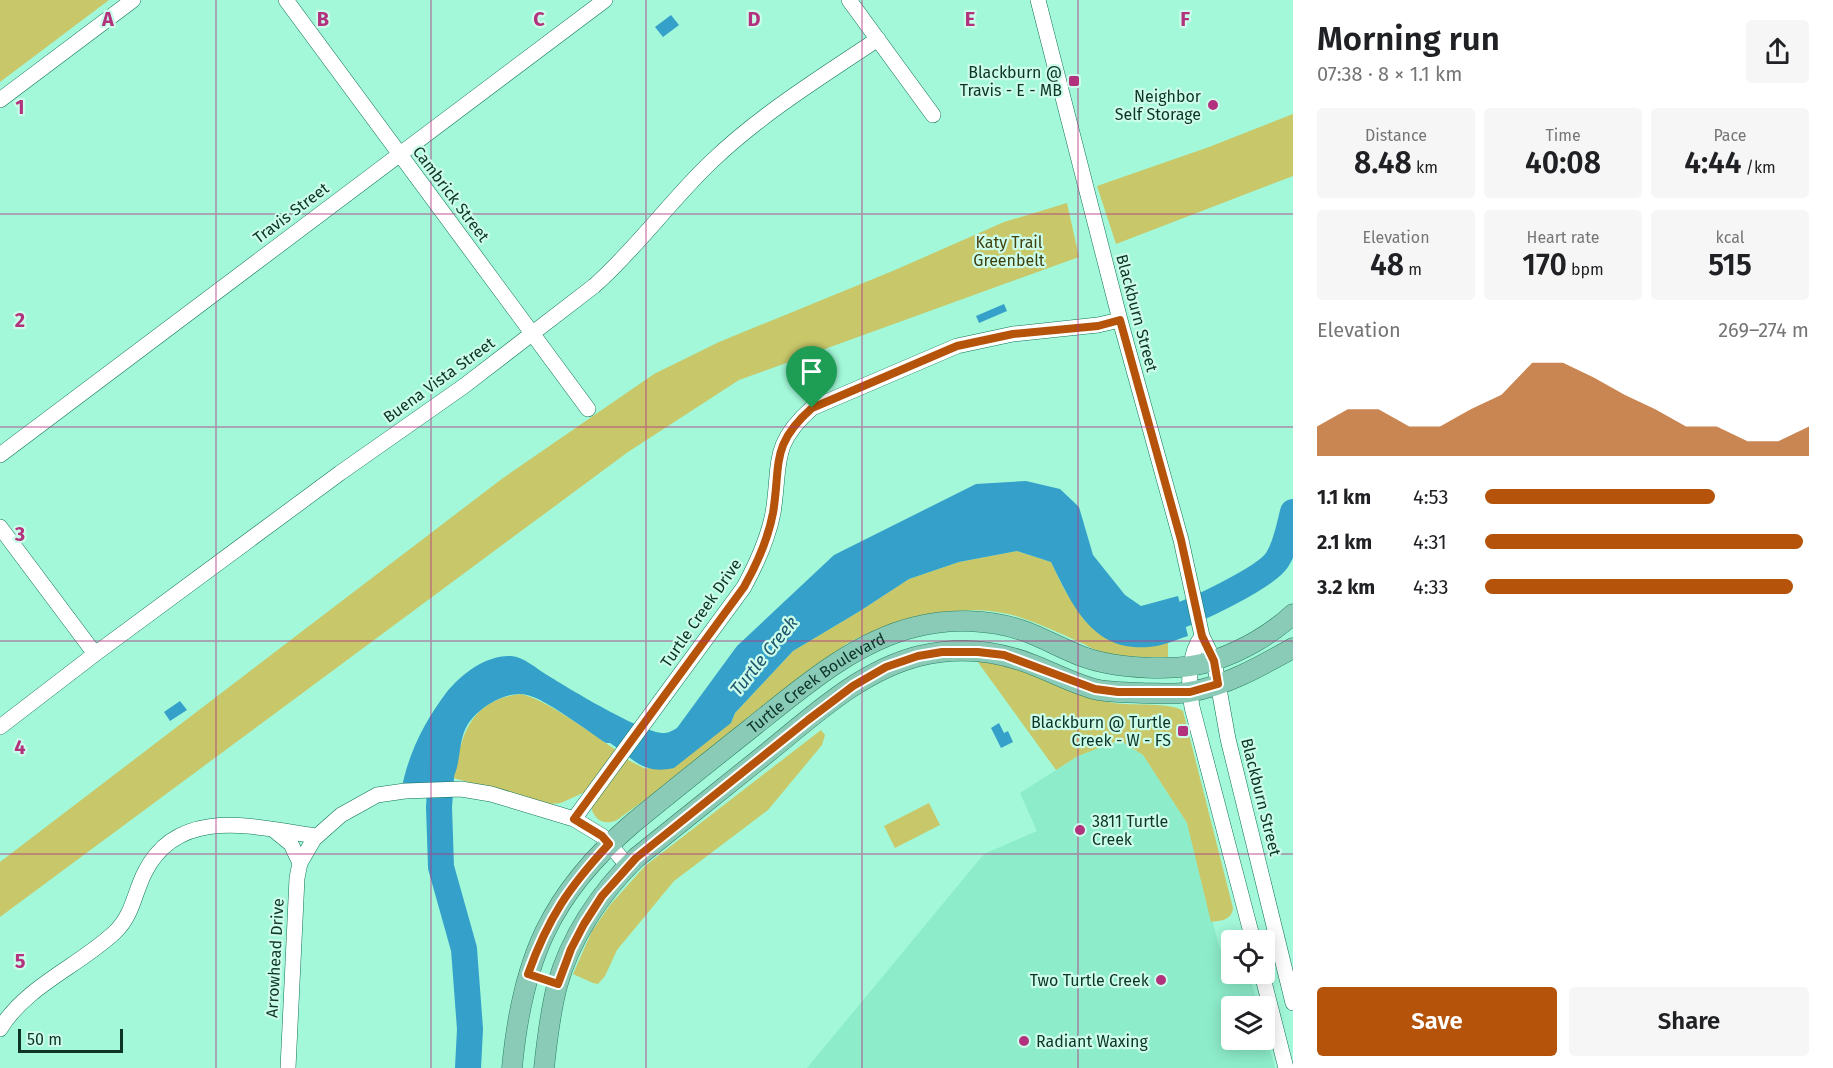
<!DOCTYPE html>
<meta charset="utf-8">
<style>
body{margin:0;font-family:"Fira Sans",sans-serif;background:#f6f6f6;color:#202124;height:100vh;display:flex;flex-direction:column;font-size:22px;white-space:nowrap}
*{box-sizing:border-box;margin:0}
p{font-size:20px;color:#757577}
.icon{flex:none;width:33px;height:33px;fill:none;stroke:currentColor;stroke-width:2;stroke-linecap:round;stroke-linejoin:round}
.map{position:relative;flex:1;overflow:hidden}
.details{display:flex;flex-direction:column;background:#fff;width:540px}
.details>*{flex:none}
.buttons{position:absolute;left:1221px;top:930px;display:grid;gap:12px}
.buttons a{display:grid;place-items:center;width:54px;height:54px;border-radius:6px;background:#fff;box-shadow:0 3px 15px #0003;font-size:30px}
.scale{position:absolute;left:18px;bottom:15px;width:105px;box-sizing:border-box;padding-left:6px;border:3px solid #0e3327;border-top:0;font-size:16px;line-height:21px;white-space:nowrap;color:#0e3327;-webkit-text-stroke:4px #ccfdea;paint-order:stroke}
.pin{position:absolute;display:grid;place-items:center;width:51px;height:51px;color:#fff;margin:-62px -26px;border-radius:50% 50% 50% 0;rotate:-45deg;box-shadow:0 0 6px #0007}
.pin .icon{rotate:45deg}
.round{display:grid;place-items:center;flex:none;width:63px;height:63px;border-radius:6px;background:#f6f6f6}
.headline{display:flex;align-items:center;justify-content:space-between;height:102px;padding:0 24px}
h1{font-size:33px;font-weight:600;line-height:45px}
.stats{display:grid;grid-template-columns:repeat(3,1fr);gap:9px;height:102px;padding:6px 24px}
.stats div{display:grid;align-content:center;border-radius:6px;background:#f6f6f6;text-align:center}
.stats b{font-size:30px;font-weight:600}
.stats small{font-size:16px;font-weight:400}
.stats p{font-size:16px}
.chart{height:168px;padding:12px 24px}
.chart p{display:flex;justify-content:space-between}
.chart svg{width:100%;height:108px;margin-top:6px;fill:#b45309;opacity:.7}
.action{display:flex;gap:12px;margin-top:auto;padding:12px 24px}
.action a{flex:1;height:69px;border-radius:6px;background:#b45309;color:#fff;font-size:24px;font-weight:600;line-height:69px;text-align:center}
.action a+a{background:#f6f6f6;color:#202124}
ul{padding:0 24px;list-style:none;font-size:20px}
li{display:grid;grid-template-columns:96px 72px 1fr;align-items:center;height:45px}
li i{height:15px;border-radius:8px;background:#b45309}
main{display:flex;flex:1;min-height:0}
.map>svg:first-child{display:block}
</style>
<main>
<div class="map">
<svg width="1293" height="1068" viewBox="0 0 1293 1068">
<rect width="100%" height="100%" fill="#a2f8d8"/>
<path fill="#8dedcb" d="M 1120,740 L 1143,755 L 1187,823 L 1220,950 L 1231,947 L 1232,974 L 1249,974 L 1258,1006 L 1232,1006 L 1232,1040 L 1264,1040 L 1265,1030 L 1275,1068 L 807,1068 L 984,854 L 1037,831 L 1020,793 L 1078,756 Z"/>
<path fill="#c8c86a" d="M 0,0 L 109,0 L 0,82 Z
M 1293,114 L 1293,176 L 1116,244 L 1097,186 L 1209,147 Z
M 1067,203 L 1079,257 L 739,380 L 628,452 L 0,917 L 0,862 L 503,478 L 654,374 L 719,342 L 895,270 L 1004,222 Z
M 1017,551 L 1051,562 L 1064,589 L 1086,622 L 1157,646 L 1168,642 L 1168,657 C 1143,657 1120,658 1096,650 C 1090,648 1085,644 1079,642 C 1060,633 1040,624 1019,617 C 964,600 895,618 846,644 L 668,783 L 617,820 C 604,826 593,820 591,805 L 624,758 L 646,769 L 731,723 L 735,713 L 793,651 L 860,611 L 909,579 L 959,562 Z
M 977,661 C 993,663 1008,666 1023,671 C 1054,682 1081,698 1114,703 C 1130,706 1173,702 1183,711 L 1233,908 C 1232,920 1221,921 1211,922 L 1187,823 L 1143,755 L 1120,740 L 1078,756 L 1056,770 Z
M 520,694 C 543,697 594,735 616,750 L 585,792 L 561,803 L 551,804 L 453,778 C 462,735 469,701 520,694 Z
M 821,730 L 825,735 L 822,745 L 768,810 L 674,881 L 617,950 L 605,976 L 598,984 L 593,983 L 573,974 L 592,931 L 610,905 L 645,866 Z
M 929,803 L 940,825 L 895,848 L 884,826 Z"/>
<path fill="#35a0ca" d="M 671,15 L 679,25 L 663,37 L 655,27 Z
M 1004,304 L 1007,311 L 979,323 L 976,316 Z
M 1026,481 L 1060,489 L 1079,507 L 1093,555 L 1125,595 L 1141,606 L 1178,596 L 1188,636 C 1178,639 1167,644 1157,646 C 1095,656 1074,609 1051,562 L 1017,551 L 959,562 L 909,579 L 860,611 L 793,651 L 735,713 L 731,723 L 674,768 C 643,775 634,759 610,743 L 606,743 C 589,732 544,698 527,695 C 506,690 479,707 468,724 C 457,741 462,766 451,781 L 402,787 C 409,752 425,721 446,693 C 461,674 486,655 511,656 C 524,657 537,669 547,675 C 568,688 645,735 665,733 C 669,733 673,730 677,728 L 737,646 L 834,555 L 976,484 Z
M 180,701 L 187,710 L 170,721 L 164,712 Z
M 999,723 L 1004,733 L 1008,731 L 1013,742 L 1001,748 L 991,728 Z"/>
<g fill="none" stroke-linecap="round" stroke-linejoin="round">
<path stroke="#35a0ca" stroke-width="26" d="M 1149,619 C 1156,619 1165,620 1172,618 C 1193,612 1265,578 1277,560 C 1286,546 1289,528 1293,512
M 442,763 L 439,807 L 441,867 L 464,949 L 470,1029 L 468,1068"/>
<g stroke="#107358" stroke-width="16">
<path id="minor" d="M 286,0 L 588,409
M 849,0 L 933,115
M 1038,0 L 1120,320 L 1181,540 L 1202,636 L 1214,661 L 1228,739 L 1293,1003
M 0,100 L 133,0
M 0,455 L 605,0
M 0,527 L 95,654
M 1202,636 C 1188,655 1188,685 1192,707 L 1253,940
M 0,727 L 95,654 L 340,473 L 464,386 L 594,286 C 637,248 670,201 711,162 C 761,114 821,77 878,39
M 574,819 L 744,587 C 757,563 768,539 773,513 C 781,464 770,445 812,408 L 957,346 L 1013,334 L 1098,325 L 1120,320
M 275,831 L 291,844 L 300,863
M 1262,974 L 1286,1068
M 0,1029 C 26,986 79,966 115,932 C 133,915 134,893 145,872 C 179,804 258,828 317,836
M 288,1068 L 297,878 L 300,863 L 314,839 L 341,815 L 377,795 L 405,791 L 461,789 L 491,794 L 574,819 L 602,836 L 628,866"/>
</g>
<g stroke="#2b7f65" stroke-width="21">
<g id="major">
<path id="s1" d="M 512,1068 C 522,960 550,894 633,823 C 672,791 711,760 750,729 C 799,690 853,642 915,627 C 951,618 992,619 1027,632 C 1045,639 1063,649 1081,656 C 1115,669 1180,673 1215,660 C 1242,651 1272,634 1293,614"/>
<path d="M 544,1068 C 547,1040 550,1013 557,986 C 570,938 600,893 636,858 C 680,823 723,788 767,753 C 813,716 860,671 919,656 C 956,647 995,650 1031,664 C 1052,672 1072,683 1094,689 C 1110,693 1127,692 1144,693 C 1159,693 1174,695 1189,692 C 1226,686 1261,666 1293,648"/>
</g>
</g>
<use href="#minor" stroke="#fff" stroke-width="15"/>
<use href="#major" stroke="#89cbb6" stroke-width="20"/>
</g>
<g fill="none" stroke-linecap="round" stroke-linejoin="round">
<g stroke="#fff" stroke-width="12">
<path id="route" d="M 1120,320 L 1181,540 L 1202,636 L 1214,661 L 1218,684 L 1190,692 L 1118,692 L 1095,689 L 1004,655 L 978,652 L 942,652 L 918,656 L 886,667 L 853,686 L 808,720 L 636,858 L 602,896 L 584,924 L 571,949 L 558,984 L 528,974 C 548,918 569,887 609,844 L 602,836 L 574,819 L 744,587 C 757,564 768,539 773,513 C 781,464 770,445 812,408 L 957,346 L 1013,334 L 1098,326 Z"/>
</g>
<use href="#route" stroke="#b45309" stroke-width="8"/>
</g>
<path fill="none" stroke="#b2327d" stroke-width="1.5" stroke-opacity="0.55" d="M 216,0 L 216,1068M 431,0 L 431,1068M 646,0 L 646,1068M 862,0 L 862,1068M 1078,0 L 1078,1068M 0,214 L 1293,214M 0,427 L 1293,427M 0,641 L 1293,641M 0,854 L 1293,854"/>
<g fill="#b2327d" stroke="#ccfdea" stroke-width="2">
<rect x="1068" y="75" width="12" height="12" rx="3"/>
<circle cx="1213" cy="105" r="6"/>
<rect x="1177" y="725" width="12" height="12" rx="3"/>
<circle cx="1080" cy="830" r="6"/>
<circle cx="1161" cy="980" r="6"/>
<circle cx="1024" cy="1041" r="6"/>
</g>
<g text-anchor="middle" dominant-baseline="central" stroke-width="4.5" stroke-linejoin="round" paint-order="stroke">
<g font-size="16" fill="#0e3327" stroke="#ccfdea" text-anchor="end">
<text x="1062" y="72">Blackburn @<tspan x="1062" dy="18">Travis - E - MB</tspan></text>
<text x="1201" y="96">Neighbor<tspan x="1201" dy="18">Self Storage</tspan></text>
<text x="1171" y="722">Blackburn @ Turtle<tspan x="1171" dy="18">Creek - W - FS</tspan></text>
<text x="1092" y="821" text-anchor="start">3811 Turtle<tspan x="1092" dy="18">Creek</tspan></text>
<text x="1149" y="980">Two Turtle Creek</text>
<text x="1036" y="1041" text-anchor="start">Radiant Waxing</text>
</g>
<g font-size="16" fill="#0e3327" stroke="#ccfdea">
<text transform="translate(451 194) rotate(53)">Cambrick Street</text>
<text transform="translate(291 213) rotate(-37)">Travis Street</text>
<text transform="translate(1137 313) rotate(75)">Blackburn Street</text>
<text transform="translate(439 380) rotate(-36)">Buena Vista Street</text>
<text transform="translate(701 613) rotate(-55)">Turtle Creek Drive</text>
<text stroke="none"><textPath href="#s1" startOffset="513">Turtle Creek Boulevard</textPath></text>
<text transform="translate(1261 797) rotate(76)">Blackburn Street</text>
<text transform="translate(275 958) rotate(-87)">Arrowhead Drive</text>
</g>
<g font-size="16" fill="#41410f" stroke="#ccfdea">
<text x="1009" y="242">Katy Trail<tspan x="1009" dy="18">Greenbelt</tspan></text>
</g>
<g font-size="18" font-style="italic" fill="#1e566d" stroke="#ccfdea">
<text transform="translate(764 656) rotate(-51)">Turtle Creek</text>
</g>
</g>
<g font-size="20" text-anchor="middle" font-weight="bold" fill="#b2327d" stroke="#ccfdea" stroke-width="4.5" stroke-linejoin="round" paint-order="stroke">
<text x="108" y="26">A</text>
<text x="323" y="26">B</text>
<text x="539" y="26">C</text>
<text x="754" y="26">D</text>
<text x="970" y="26">E</text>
<text x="1185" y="26">F</text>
<text x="20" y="114">1</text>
<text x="20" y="327">2</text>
<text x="20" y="541">3</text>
<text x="20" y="754">4</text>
<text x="20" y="968">5</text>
</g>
</svg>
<div class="buttons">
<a><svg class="icon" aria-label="locate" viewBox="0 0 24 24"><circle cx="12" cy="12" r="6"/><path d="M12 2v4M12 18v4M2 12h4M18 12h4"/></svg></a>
<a><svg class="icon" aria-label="layers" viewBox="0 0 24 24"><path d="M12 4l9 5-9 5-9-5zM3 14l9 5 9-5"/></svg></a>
</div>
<div class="scale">50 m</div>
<div class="pin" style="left:812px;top:408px;background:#1e9e55"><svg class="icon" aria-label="arrive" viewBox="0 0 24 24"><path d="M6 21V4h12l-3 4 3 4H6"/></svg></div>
</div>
<section class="details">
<div class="headline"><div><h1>Morning run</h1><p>07:38 · 8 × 1.1 km</p></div><a class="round"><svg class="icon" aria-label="share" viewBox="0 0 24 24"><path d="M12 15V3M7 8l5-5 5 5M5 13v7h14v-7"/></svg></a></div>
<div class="stats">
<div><p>Distance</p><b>8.48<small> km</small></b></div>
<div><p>Time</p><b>40:08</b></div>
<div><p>Pace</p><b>4:44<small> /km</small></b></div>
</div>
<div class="stats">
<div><p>Elevation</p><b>48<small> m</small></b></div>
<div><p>Heart rate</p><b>170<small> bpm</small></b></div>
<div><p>kcal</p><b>515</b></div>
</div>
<div class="chart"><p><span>Elevation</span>269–274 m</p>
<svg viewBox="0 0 160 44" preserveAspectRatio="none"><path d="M0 44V32L10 25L20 25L30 32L40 32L50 25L60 19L70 6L80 6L90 12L100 19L110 25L120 32L130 32L140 38L150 38L160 32V44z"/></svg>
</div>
<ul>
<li><b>1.1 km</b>4:53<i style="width:71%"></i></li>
<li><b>2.1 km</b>4:31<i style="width:98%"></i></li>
<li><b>3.2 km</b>4:33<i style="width:95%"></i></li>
</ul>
<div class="action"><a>Save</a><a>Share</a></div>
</section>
</main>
